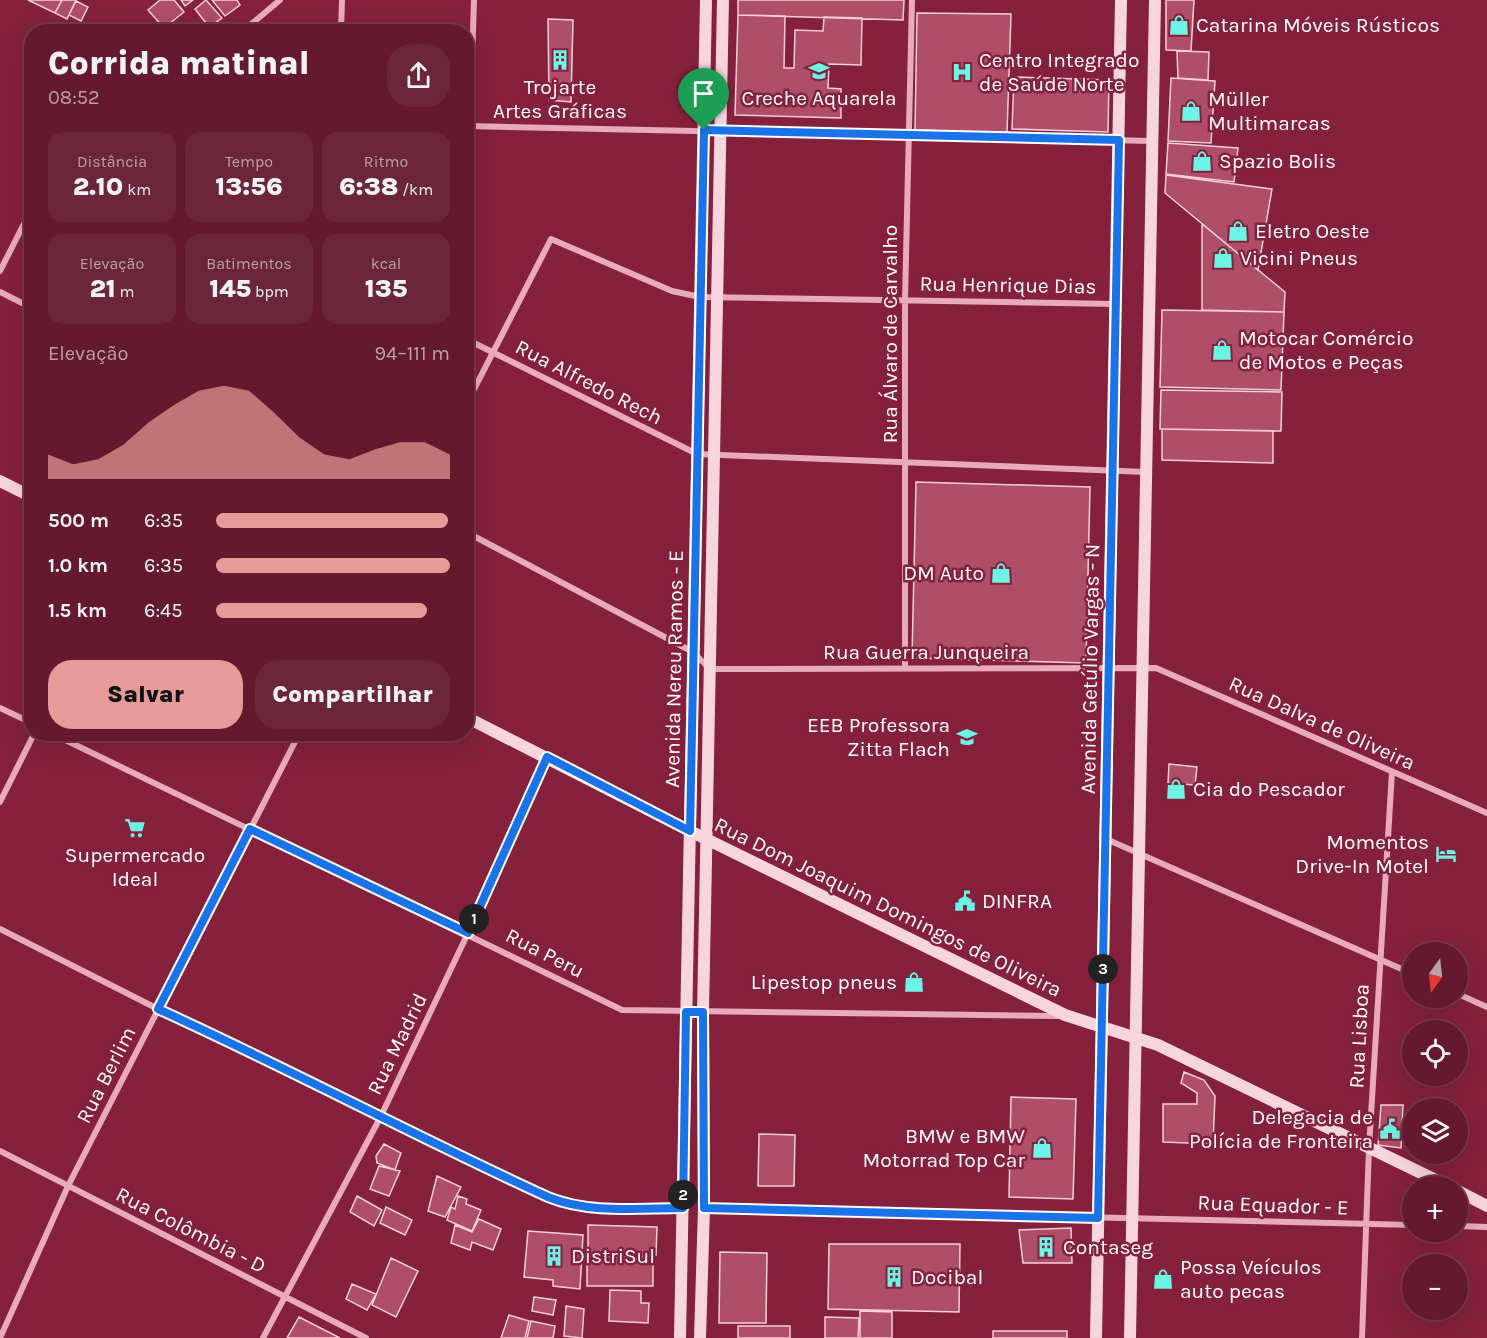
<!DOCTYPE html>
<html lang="pt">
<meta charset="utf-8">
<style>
body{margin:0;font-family:Karla,sans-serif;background:#6c263a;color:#f1f3f6;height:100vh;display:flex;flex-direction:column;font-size:22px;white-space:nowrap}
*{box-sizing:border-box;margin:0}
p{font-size:20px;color:#bba0aa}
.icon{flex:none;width:33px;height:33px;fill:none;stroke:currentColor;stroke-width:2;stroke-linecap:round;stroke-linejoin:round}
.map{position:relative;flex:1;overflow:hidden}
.sheet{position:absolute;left:24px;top:24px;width:450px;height:717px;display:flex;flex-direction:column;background:#64192e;border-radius:24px;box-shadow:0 6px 24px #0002,0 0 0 2px #78384a}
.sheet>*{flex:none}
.needle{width:39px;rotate:195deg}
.fabs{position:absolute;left:1402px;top:942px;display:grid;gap:12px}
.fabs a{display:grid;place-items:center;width:66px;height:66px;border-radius:50%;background:#64192e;box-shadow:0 6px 24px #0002,0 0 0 2px #78384a;font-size:30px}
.pin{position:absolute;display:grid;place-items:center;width:51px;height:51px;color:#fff;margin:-62px -26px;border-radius:50% 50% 50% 0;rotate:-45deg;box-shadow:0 0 6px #0007}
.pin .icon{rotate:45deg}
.km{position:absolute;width:30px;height:30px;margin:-15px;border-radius:50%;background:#222;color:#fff;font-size:16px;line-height:30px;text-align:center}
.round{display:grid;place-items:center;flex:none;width:63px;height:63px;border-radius:24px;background:#6c263a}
.head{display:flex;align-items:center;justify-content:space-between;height:102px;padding:0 24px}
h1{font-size:33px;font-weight:800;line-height:45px}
.figures{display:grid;grid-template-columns:repeat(3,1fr);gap:9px;height:102px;padding:6px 24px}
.figures div{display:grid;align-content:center;border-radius:15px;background:#6c263a;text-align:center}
.figures b{font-size:26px;font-weight:800}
.figures small{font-size:16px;font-weight:400}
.figures p{font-size:16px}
.chart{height:168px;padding:12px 24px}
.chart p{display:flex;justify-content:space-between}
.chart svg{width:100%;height:108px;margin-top:6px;fill:#e69b98;opacity:.7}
.primary-button{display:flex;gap:12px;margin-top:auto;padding:12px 24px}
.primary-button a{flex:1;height:69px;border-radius:24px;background:#e69b98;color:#111;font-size:24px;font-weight:800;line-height:69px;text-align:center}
.primary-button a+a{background:#6c263a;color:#f1f3f6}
ul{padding:0 24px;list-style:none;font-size:20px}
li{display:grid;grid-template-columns:96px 72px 1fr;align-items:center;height:45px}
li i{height:15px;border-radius:8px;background:#e69b98}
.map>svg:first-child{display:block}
</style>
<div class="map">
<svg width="1487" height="1338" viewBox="0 0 1487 1338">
<rect width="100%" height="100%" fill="#85213d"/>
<path fill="#af4e69" stroke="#f7cfda" stroke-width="1.5" d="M 28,0 L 62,0 L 55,13 Z
M 62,0 L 76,0 L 67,19 L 55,13 Z
M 160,0 L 174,0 L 184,12 L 164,28 L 148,10 Z
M 181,0 L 193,0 L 185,6 Z
M 206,0 L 222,18 L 209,27 L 195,9 Z
M 212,0 L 237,0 L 240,5 L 225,16 Z
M 738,0 L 904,0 L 903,20 L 738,15 Z
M 1166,0 L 1194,0 L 1191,51 L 1166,50 Z
M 76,1 L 88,7 L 81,21 L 69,15 Z
M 917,13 L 1011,14 L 1007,133 L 915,130 Z
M 738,15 L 785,16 L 784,68 L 794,68 L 795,30 L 823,31 L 824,17 L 862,18 L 861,65 L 829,64 L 828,88 L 841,89 L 841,118 L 735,115 Z
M 548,19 L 573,20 L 571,102 L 549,100 Z
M 1177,51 L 1209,52 L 1208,80 L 1178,78 Z
M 1014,77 L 1109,80 L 1108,132 L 1012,129 Z
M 1171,78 L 1215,81 L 1211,143 L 1168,141 Z
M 1168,143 L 1238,148 L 1234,182 L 1166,174 Z
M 1166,175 L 1272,189 L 1258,270 L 1165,193 Z
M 1202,224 L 1285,292 L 1284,312 L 1202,310 Z
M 1162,310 L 1284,312 L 1281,390 L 1160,387 Z
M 1161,390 L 1282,392 L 1281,431 L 1160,429 Z
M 1162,429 L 1273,431 L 1273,463 L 1162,460 Z
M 916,482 L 1090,487 L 1086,663 L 912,658 Z
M 1169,764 L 1197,767 L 1195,785 L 1168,783 Z
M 1184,1072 L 1204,1080 L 1215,1096 L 1213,1144 L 1163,1142 L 1163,1104 L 1197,1104 L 1197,1093 L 1181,1083 Z
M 1011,1097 L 1076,1099 L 1073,1199 L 1009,1197 Z
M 1381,1105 L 1403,1105 L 1401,1148 L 1378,1145 Z
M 759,1134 L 795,1135 L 794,1186 L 758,1186 Z
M 384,1144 L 401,1153 L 395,1170 L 377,1163 L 376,1156 Z
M 379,1166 L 400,1171 L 389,1196 L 370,1189 Z
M 437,1176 L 461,1187 L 445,1217 L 428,1211 Z
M 357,1196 L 382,1210 L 374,1226 L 350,1212 Z
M 458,1196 L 467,1199 L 466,1204 L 481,1210 L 472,1231 L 447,1220 L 451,1207 L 455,1209 Z
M 386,1207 L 412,1220 L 405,1235 L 380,1223 Z
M 479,1219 L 501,1229 L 493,1250 L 472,1242 L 470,1250 L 451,1243 L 455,1225 L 472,1232 Z
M 588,1225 L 657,1227 L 656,1255 L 588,1253 Z
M 1071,1228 L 1072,1263 L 1023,1263 L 1019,1230 Z
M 528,1231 L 583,1235 L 580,1289 L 553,1286 L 553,1280 L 524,1277 Z
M 829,1244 L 960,1244 L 959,1312 L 828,1309 Z
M 720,1252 L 767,1253 L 766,1323 L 719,1323 Z
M 587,1256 L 653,1257 L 653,1286 L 587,1286 Z
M 391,1258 L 418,1271 L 396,1317 L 372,1305 Z
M 352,1284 L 376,1294 L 367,1310 L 346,1299 Z
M 610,1290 L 641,1291 L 641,1303 L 649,1303 L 648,1323 L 609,1321 Z
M 534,1297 L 556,1300 L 553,1315 L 532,1311 Z
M 566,1306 L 584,1309 L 582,1338 L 564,1336 Z
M 860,1311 L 892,1312 L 892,1338 L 860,1338 Z
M 509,1315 L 529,1321 L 525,1338 L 501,1338 Z
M 299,1317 L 340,1338 L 287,1338 Z
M 825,1317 L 859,1318 L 858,1338 L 825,1338 Z
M 531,1321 L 555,1326 L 553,1338 L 527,1338 Z
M 738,1326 L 790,1326 L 790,1338 L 738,1338 Z
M 993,1331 L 1067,1331 L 1067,1338 L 993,1338 Z"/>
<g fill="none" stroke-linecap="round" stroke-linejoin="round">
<path stroke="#e9aabd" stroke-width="6" d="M 242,32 L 280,0
M 341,32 L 342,0
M 466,126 L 1152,141
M 466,134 L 470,126 L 474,0
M 0,271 L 32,208
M 0,292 L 32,308
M 466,339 L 697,454 L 1146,472
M 466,405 L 551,239 L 672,291 L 700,297 L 1115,304
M 22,492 L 32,473
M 466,532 L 693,652 L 710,669 L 1156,668 L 1487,813
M 905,668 L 905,300 L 912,0
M 0,708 L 32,723
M 53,734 L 622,1010 L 1058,1016
M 0,802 L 34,734
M 1106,839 L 1413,974
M 0,929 L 158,1009 L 267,1059 L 380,1118 L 548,1197 L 577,1206 L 683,1207
M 1458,994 L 1487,1007
M 0,1151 L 366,1338
M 704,1208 L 1413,1225
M 1458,1226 L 1487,1227
M 0,1338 L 68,1186 L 299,734
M 263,1338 L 380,1118 L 468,933 L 547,757
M 1362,1338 L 1369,1148 L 1392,772"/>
<path stroke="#f7d5de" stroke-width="12" d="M 0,481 L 32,497
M 466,717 L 690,831 L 1065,1015 L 1158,1045 L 1448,1186
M 1458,1191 L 1487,1206
M 680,1338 L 706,0
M 700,1338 L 704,1208 L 703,1012 L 723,0
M 1096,1338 L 1121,0
M 1130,1338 L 1155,0"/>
</g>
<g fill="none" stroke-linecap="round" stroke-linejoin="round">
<g stroke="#fff" stroke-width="12">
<path id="route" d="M 704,130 L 1119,140 L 1098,1218 L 704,1208 L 703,1012 L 686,1012 L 683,1208 C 639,1208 589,1214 548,1197 C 417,1137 290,1069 158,1009 L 250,829 L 468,933 L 547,757 L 690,831 Z"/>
</g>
<use href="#route" stroke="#1a73e8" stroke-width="8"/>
</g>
<defs>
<g id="shop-bare" transform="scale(1.62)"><path d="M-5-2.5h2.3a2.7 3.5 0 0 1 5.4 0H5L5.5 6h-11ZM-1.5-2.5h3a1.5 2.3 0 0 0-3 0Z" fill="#6cf5e4" stroke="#85213d" stroke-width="2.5" paint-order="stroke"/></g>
<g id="building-bare" transform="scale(1.62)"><path d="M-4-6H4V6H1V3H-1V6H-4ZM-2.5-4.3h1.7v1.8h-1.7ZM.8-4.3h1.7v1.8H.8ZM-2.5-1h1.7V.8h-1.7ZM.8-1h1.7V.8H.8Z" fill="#6cf5e4" stroke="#85213d" stroke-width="2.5" paint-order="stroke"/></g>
<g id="school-bare" transform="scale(1.62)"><path d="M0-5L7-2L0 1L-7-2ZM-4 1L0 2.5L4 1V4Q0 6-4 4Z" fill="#6cf5e4" stroke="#85213d" stroke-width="2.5" paint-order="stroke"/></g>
<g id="hospital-bare" transform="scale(1.62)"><path d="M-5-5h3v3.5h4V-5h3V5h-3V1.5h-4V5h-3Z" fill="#6cf5e4" stroke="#85213d" stroke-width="2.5" paint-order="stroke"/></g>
<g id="supermarket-bare" transform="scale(1.62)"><path d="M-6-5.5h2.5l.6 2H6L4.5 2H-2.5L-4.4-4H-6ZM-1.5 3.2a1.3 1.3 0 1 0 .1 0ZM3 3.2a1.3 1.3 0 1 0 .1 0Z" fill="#6cf5e4" stroke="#85213d" stroke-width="2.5" paint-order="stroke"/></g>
<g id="hotel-bare" transform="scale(1.62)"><path d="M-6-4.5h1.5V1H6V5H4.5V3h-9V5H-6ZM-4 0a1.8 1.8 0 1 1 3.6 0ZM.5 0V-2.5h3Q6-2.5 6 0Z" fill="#6cf5e4" stroke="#85213d" stroke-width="2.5" paint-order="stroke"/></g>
<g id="civic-bare" transform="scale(1.62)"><path d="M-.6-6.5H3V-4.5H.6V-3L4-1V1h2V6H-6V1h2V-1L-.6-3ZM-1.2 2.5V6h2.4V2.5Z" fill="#6cf5e4" stroke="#85213d" stroke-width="2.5" paint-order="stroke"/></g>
</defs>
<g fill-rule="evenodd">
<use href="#shop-bare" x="1179" y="25"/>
<use href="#building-bare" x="560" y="60"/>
<use href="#school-bare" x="819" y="71"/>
<use href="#hospital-bare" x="962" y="72"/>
<use href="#shop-bare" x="1191" y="111"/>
<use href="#shop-bare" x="1202" y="161"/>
<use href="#shop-bare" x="1238" y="231"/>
<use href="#shop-bare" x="1223" y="258"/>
<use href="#shop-bare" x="1222" y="350"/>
<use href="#shop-bare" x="1001" y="573"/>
<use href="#school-bare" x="967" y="737"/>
<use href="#shop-bare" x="1176" y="789"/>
<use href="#supermarket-bare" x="135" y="828"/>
<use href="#hotel-bare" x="1446" y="854"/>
<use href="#civic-bare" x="965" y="901"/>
<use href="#shop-bare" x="914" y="982"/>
<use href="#civic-bare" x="1390" y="1129"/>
<use href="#shop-bare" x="1042" y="1148"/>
<use href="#building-bare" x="1046" y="1247"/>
<use href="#building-bare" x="554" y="1256"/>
<use href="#building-bare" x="894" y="1277"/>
<use href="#shop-bare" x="1163" y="1279"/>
</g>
<g text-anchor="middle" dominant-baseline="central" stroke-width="5" stroke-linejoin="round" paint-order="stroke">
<g font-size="21" fill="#fff" stroke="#85213d" text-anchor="start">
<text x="1196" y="25">Catarina Móveis Rústicos</text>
<text x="979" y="60">Centro Integrado<tspan x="979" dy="24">de Saúde Norte</tspan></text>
<text x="560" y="87" text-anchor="middle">Trojarte<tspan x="560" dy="24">Artes Gráficas</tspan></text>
<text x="819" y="98" text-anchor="middle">Creche Aquarela</text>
<text x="1208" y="99">Müller<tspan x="1208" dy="24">Multimarcas</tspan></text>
<text x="1219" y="161">Spazio Bolis</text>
<text x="1255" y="231">Eletro Oeste</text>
<text x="1240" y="258">Vicini Pneus</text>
<text x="1239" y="338">Motocar Comércio<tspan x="1239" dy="24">de Motos e Peças</tspan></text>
<text x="984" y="573" text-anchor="end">DM Auto</text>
<text x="950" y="725" text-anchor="end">EEB Professora<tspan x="950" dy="24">Zitta Flach</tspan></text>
<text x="1193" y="789">Cia do Pescador</text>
<text x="1429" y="842" text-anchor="end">Momentos<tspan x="1429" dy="24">Drive-In Motel</tspan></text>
<text x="135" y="855" text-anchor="middle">Supermercado<tspan x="135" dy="24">Ideal</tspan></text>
<text x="982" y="901">DINFRA</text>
<text x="897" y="982" text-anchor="end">Lipestop pneus</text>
<text x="1373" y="1117" text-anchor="end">Delegacia de<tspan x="1373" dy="24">Polícia de Fronteira</tspan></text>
<text x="1025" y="1136" text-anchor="end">BMW e BMW<tspan x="1025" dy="24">Motorrad Top Car</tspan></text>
<text x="1063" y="1247">Contaseg</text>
<text x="571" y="1256">DistriSul</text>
<text x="1180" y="1267">Possa Veículos<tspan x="1180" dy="24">auto pecas</tspan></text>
<text x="911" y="1277">Docibal</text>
</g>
<g font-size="21" fill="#fff" stroke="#85213d">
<text transform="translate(1008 285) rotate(1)">Rua Henrique Dias</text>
<text transform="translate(890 334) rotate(-90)">Rua Álvaro de Carvalho</text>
<text transform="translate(589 382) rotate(27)">Rua Alfredo Rech</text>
<text x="926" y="652">Rua Guerra Junqueira</text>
<text transform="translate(674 669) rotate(-89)">Avenida Nereu Ramos - E</text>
<text transform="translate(1090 669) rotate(-89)">Avenida Getúlio Vargas - N</text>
<text transform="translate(1322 723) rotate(24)">Rua Dalva de Oliveira</text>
<text transform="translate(888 907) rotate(26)">Rua Dom Joaquim Domingos de Oliveira</text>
<text transform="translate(545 953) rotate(27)">Rua Peru</text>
<text transform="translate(1359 1036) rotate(-87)">Rua Lisboa</text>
<text transform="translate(397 1044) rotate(-64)">Rua Madrid</text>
<text transform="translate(106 1075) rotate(-63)">Rua Berlim</text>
<text transform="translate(1273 1205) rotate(2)">Rua Equador - E</text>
<text transform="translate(191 1230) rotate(27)">Rua Colômbia - D</text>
</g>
</g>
</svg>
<div class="fabs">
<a><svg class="needle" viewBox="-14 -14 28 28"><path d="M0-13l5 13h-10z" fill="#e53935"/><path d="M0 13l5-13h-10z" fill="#bba0aa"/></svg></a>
<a><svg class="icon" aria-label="locate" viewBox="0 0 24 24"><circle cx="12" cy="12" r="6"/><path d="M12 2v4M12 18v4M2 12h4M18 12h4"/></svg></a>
<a><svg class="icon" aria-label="layers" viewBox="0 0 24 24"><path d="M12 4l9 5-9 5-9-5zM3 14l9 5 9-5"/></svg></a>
<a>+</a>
<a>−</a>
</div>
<div class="pin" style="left:704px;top:130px;background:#1e9e55"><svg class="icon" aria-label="arrive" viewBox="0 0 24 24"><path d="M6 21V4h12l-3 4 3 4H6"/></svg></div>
<b class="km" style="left:474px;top:919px">1</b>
<b class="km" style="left:683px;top:1195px">2</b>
<b class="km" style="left:1103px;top:969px">3</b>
<section class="sheet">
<div class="head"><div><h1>Corrida matinal</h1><p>08:52</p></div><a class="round"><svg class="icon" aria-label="share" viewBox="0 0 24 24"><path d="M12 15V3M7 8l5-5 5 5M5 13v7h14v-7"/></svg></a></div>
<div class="figures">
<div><p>Distância</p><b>2.10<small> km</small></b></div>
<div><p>Tempo</p><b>13:56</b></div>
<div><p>Ritmo</p><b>6:38<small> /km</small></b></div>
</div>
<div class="figures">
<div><p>Elevação</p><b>21<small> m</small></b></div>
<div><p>Batimentos</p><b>145<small> bpm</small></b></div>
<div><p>kcal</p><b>135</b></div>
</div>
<div class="chart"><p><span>Elevação</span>94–111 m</p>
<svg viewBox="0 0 160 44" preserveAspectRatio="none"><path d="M0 44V34L10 38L20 36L30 30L40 21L50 14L60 8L70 6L80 8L90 17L100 27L110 34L120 36L130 32L140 29L150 29L160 34V44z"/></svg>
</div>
<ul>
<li><b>500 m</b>6:35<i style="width:99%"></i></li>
<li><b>1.0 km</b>6:35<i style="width:100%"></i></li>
<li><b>1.5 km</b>6:45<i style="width:90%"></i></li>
</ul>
<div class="primary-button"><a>Salvar</a><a>Compartilhar</a></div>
</section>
</div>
